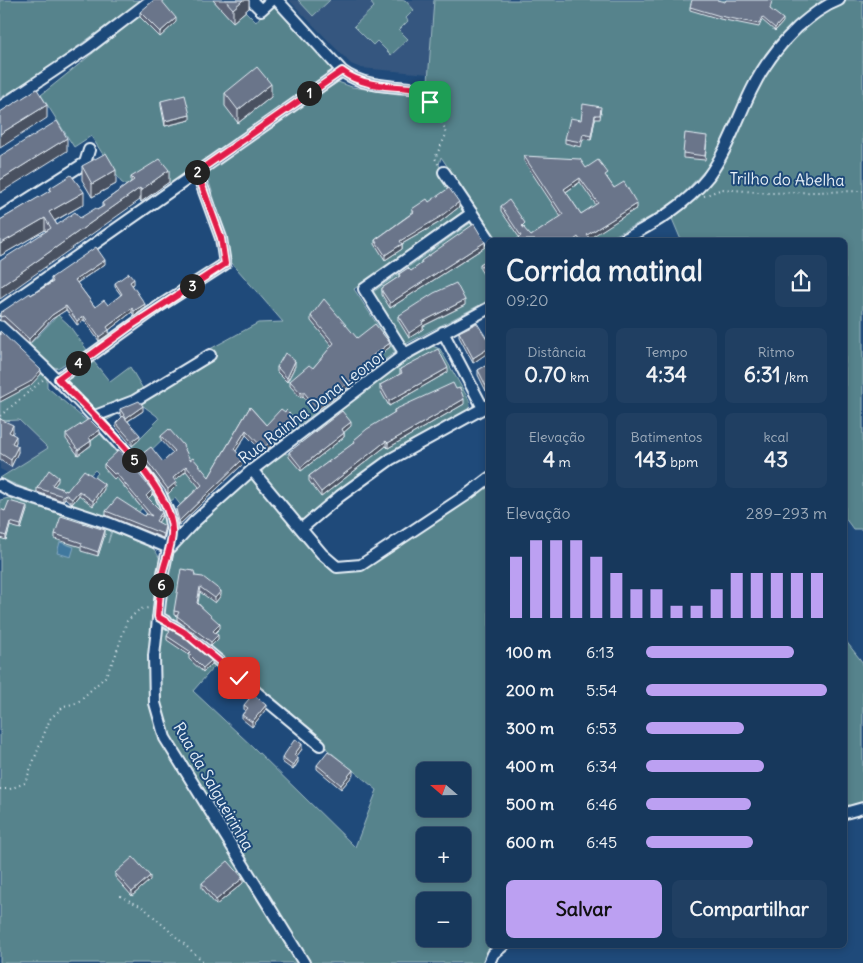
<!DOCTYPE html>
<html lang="pt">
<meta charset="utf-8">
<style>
body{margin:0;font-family:Delius,sans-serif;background:#203f62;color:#f1f3f6;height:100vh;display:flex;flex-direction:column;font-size:19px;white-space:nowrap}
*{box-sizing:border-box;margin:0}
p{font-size:16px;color:#9eacbb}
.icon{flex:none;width:28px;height:28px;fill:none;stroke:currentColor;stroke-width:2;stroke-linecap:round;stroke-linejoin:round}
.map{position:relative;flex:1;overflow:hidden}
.drawer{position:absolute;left:486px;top:238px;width:361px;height:710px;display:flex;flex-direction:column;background:#17385c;border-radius:8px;box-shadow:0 2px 8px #0003,0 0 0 1px #365272}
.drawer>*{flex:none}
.needle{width:32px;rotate:290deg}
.buttons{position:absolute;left:416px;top:762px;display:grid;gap:10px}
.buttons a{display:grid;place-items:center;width:55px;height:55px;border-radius:8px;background:#17385c;box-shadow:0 2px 8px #0003,0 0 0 1px #365272;font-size:25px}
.pin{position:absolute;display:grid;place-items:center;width:42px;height:42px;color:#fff;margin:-21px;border-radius:10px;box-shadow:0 2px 8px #0006}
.km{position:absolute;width:25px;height:25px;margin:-12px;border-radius:50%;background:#222;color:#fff;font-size:14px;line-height:25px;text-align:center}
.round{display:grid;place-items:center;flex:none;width:52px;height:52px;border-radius:8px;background:#203f62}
.head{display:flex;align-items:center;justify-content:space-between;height:85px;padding:0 20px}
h1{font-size:28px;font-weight:700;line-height:38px}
.metrics{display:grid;grid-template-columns:repeat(3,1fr);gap:8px;height:85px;padding:5px 20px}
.metrics div{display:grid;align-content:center;border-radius:8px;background:#203f62;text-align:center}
.metrics b{font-size:21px;font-weight:700}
.metrics small{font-size:14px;font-weight:400}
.metrics p{font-size:14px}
.chart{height:140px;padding:10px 20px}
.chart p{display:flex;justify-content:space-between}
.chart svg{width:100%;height:90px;margin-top:5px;stroke:#bca0f2;stroke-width:6}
.button{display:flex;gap:10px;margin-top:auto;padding:10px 20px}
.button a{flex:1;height:58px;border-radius:8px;background:#bca0f2;color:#111;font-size:20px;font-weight:700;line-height:58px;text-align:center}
.button a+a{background:#203f62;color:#f1f3f6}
ul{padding:0 20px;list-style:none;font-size:16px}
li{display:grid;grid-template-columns:80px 60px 1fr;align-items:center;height:38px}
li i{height:12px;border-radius:6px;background:#bca0f2}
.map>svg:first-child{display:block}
</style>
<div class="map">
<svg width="863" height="963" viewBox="0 0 863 963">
<rect width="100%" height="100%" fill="#1f4a7a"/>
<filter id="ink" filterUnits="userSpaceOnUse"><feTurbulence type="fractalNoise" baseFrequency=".02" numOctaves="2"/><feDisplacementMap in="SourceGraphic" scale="10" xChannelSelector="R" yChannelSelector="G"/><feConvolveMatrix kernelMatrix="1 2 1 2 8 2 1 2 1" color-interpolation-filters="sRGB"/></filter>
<g filter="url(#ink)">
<path fill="#36577f" d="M 289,0 L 434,0 L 429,74 L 361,68 L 351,64 Z
M 19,420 L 48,448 L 8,473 L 0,469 L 0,421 Z"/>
<path fill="#56838c" stroke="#9fbac2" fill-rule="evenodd" d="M 0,0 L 142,0 L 38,75 L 0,98 Z
M 159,0 L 213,0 L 233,22 L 245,11 L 256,22 L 273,0 L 342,71 L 175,187 L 169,182 L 131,189 L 121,182 L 91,136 L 74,147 L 41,95 L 139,16 L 160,36 Z
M 298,0 L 330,0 L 313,16 Z
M 374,0 L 405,0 L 414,10 L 406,18 L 408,21 L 399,30 L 408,39 L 391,55 L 377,41 L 373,45 L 354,26 L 374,7 L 371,3 Z
M 434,0 L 822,0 L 777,39 L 766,53 L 753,77 L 716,158 L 681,196 L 654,215 L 606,240 L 498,240 L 441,157 L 439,165 L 465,210 L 354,289 L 395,352 L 274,444 L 256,423 L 252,413 L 209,482 L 182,507 L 175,498 L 171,501 L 168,494 L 176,486 L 173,482 L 192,463 L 169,433 L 142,459 L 132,446 L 159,419 L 157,416 L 138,402 L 106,421 L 66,380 L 94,362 L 110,382 L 130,367 L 146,394 L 199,355 L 258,323 L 283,322 L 231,262 L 226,237 L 206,172 L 338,82 L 352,87 L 398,94 L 427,95 Z
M 839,0 L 863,0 L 863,529 L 853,529 L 845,518 L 845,240 L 681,240 L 670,214 L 709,175 L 781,43 Z
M 472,222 L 489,248 L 489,300 L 406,344 L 373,292 Z
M 58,315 L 68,324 L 87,350 L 58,368 L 50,366 L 28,346 Z
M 432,346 L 440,349 L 469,400 L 470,405 L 468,410 L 401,446 L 372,466 L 301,527 L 262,473 L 264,468 L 283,453 L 287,454 L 325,423 L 325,419 L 385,375 Z
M 43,372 L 47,377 L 47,387 L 89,423 L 77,455 L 91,446 L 89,442 L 100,434 L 145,485 L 132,497 L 140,506 L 153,494 L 161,507 L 167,531 L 156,526 L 162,517 L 155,511 L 151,519 L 145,515 L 152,506 L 147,502 L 137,514 L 117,503 L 105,516 L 71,505 L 98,473 L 95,470 L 67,496 L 39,487 L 36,493 L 0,478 L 48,448 L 19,420 L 0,421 L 0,402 L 30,386 Z
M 251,472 L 337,567 L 361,565 L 489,478 L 489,945 L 504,945 L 489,963 L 0,963 L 0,500 L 9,498 L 111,530 L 108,543 L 113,528 C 128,535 157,543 160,561 ZM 219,661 L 377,790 L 355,847 L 254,748 L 193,691 ZM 425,771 L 462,771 L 462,809 L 425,809 ZM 425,836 L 462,836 L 462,874 L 425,874 ZM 425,901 L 462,901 L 462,939 L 425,939 Z
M 845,640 L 863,663 L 863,808 L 845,811 Z"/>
<path fill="#41789e" stroke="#84a8c2" d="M 60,542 L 74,547 L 71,557 L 57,553 Z"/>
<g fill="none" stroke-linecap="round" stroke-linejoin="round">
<g stroke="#e8f1f8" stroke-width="14">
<path id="minor" d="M 251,0 L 261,10 L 272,0
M 277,0 L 342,71 C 364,88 395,86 422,89
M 0,107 L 88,48 L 151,0
M 444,172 L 490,240
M 0,217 L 85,163 L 89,150
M 623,240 C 655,223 685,206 708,177 C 727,151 737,120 751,91 C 763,66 778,46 798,27 C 811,16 823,6 839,0
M 0,310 L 342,71
M 0,326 C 58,378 111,432 160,493 L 169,514 L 172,530 L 163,573 L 154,656 L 155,703 L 165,738 L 304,963
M 443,332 L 483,408
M 405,354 L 364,289 L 472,213
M 58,379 L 158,307 L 225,264 L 221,238 L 197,172
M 95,416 L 134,401 L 210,355
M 252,470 L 301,529 L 340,496 L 391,459 L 489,405
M 0,485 L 11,491 L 111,524 L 169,548
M 301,529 L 322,554 L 337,567 L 361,565 L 468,494 L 489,478
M 170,548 L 194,522 L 252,470 L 405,354 L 489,308
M 158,617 L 184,632 L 320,745
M 845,813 L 863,808
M 489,963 L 493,954 L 504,945"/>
</g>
<path stroke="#e8f1f8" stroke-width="2" stroke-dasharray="1 4" stroke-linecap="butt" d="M 427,96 L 444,127 L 446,135 L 435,158 L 439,166
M 704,196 L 722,189 L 769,193 L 863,191
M 0,416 L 44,379
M 0,789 L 10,789 L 25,783 L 50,719 L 64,706 L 77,703 L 105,677 L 115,657 L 127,621 L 140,609 L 149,608
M 120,896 L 144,908 L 205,963"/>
<use href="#minor" stroke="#1f4a7a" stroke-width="10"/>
</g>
<path fill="#5b6477" stroke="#e8f1f8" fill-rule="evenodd" d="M 213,0 L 249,0 L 249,8 L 233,22 Z
M 690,7 L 770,9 L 783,22 L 775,31 L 762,20 L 759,27 L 720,19 L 690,10 Z
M 140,12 L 176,22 L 160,37 L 140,17 Z
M 225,93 L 271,97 L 238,123 L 225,106 Z
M 161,101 L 190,120 L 165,126 L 161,106 Z
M 601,112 L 600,119 L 595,119 L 591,140 L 583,139 L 581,147 L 565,143 L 565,139 L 581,120 Z
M 707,140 L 705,160 L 683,158 L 683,153 Z
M 524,156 L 586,168 L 608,178 L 607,178 L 614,188 L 637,208 L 589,238 L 591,240 L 516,240 L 519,237 L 501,211 L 501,206 L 525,228 L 524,229 L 531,236 L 561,217 L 524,161 ZM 580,182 L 596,205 L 581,214 L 566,192 Z
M 82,166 L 116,184 L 92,197 L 82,180 Z
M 131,177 L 169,182 L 141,202 L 140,200 L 45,231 L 45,230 L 0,256 L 0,220 L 50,191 L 50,188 L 84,204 L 55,221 L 57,225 L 80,218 L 97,210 L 102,207 L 102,203 L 131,182 Z
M 429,202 L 459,207 L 440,222 L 402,244 L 402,249 L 385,260 L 375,244 L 375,240 L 412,213 L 412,209 Z
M 485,247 L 390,308 L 382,295 L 382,288 L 399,277 L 399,274 L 411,271 L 421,265 L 421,261 Z
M 489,259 L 489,283 L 480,269 L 480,264 Z
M 105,264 L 77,283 L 95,307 L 108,305 L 121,295 L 115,287 L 115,283 L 134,284 L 132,285 L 145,308 L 134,316 L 132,312 L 109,330 L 109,334 L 99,341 L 84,320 L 77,325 L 66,310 L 52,319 L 29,344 L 4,321 L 0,321 L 0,313 L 51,283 L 51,278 Z
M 465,305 L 423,326 L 423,329 L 409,338 L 398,320 L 398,316 Z
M 311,316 L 357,338 L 390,347 L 374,358 L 377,366 L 316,411 L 303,396 L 301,398 L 290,386 L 290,381 L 313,368 L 332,346 L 311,321 Z
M 459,332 L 489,342 L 489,352 L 473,363 L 459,337 Z
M 489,364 L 489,389 L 486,391 L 478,375 L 478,370 Z
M 295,366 L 287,382 L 277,372 L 277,367 Z
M 400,369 L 448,372 L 389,406 L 380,390 L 380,385 L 400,374 Z
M 464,404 L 388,448 L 386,446 L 321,497 L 309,481 L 309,476 L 354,443 L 354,440 L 394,413 L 394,410 Z
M 250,407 L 266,425 L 294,422 L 274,441 L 274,444 L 263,452 L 246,435 L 236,451 L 243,464 L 179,525 L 176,514 L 176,509 L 199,487 L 186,471 L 175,480 L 176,486 L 168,494 L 142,459 L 142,454 L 163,462 L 173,453 L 161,440 L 161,436 L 190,460 L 209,477 Z
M 120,409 L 143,411 L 128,421 L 140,439 L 132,446 L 116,427 L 116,423 L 122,417 L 120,414 Z
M 0,418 L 13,432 L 12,434 L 16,442 L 15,444 L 18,452 L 11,467 L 0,460 Z
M 351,426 L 344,432 L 344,437 L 301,471 L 289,457 L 289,452 Z
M 66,434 L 100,434 L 91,441 L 91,445 L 78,455 L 66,439 Z
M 104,464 L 152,495 L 148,499 L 162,516 L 158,522 L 165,530 L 163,538 L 106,515 L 106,511 L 145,516 L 147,514 L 116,477 L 114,479 L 104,468 Z
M 58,481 L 54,486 L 67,491 L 104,489 L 93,506 L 79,495 L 72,504 L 65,498 L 63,501 L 37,492 L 37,488 Z
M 0,509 L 5,511 L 27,510 L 21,529 L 10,526 L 6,540 L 0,538 Z
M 55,534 L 105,534 L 98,556 L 81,551 L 81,547 L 55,539 Z
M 195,576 L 221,595 L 215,603 L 200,592 L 198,603 L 220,628 L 215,633 L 218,639 L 211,646 L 177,620 L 177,616 L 174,615 L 174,611 Z
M 167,636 L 212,664 L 203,672 L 189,659 L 189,655 L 167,640 Z
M 244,705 L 266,709 L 252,727 L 242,719 L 242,715 L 245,711 L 244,709 Z
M 302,749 L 296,757 L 298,762 L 293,770 L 282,762 L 282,758 Z
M 317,765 L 353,775 L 341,789 L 317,769 Z
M 115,873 L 150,880 L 132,896 L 115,877 Z
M 202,883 L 243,883 L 216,905 L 202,888 Z"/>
<path fill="#4a5161" stroke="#e8f1f8" d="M 243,0 L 249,0 L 249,8 L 233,22 L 233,9 Z
M 176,18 L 176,22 L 160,37 L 160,32 Z
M 783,19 L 783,22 L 775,31 L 775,28 Z
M 271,84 L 271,97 L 238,123 L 238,110 Z
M 47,105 L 47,118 L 0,148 L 0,134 Z
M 190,115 L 190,120 L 165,126 L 165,121 Z
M 595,115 L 595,119 L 591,140 L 591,136 Z
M 67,138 L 67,151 L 0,193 L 0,180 Z
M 116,170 L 116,184 L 92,197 L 92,184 Z
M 169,170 L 169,182 L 141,202 L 141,190 Z
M 580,178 L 580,182 L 564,193 L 564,189 Z
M 140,188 L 140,200 L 0,299 L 0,287 Z
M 84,192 L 84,204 L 49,224 L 49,212 Z
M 459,202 L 459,207 L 440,222 L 400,245 L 400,241 Z
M 637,204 L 637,208 L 587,240 L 587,235 Z
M 45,218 L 45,230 L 0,256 L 0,244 Z
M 485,242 L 485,247 L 390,308 L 390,303 Z
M 402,244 L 402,249 L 385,260 L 385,255 Z
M 105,260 L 105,264 L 75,284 L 75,280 Z
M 134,279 L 134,284 L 130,286 L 130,282 Z
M 465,300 L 465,305 L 423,326 L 423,329 L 409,338 L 409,333 L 422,322 Z
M 145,304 L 145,308 L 134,316 L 134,311 Z
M 66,306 L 66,310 L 52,319 L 29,344 L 29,339 L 52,315 Z
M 132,308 L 132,312 L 109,330 L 109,334 L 99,341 L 99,337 L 107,327 Z
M 84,316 L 84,320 L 77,325 L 77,321 Z
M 390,343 L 390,347 L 372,360 L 372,356 Z
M 489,348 L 489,352 L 473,363 L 473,358 Z
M 295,361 L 295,366 L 287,382 L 287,378 Z
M 377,361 L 377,366 L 316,411 L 316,407 Z
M 448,368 L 448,372 L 389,406 L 389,401 Z
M 41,370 L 41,374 L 30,386 L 0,402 L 0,398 Z
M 489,385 L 489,389 L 486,391 L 486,386 Z
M 303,391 L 303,396 L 301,398 L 301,393 Z
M 464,399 L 464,404 L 388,448 L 388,443 Z
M 143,406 L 143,411 L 126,422 L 126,418 Z
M 294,418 L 294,422 L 274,441 L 274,444 L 263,452 L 263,448 Z
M 351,422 L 351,426 L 342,434 L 342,429 Z
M 13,425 L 13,432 L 9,439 L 9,432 Z
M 100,430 L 100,434 L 89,442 L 89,437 Z
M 246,430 L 246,435 L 234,454 L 234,449 Z
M 344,433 L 344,437 L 301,471 L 301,467 Z
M 140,435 L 140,439 L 132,446 L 132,441 Z
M 16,436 L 16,442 L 12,449 L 12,443 Z
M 91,441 L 91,445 L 78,455 L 78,450 Z
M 386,441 L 386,446 L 321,497 L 321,492 Z
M 18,446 L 18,452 L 11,467 L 11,460 Z
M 243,459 L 243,464 L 179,525 L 179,521 Z
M 186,466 L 186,471 L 173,482 L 173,478 Z
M 58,477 L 58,481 L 52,489 L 52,485 Z
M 176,482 L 176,486 L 168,494 L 168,489 Z
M 104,484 L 104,489 L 93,506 L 93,501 Z
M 152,490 L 152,495 L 146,501 L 146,496 Z
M 79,491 L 79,495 L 72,504 L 72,499 Z
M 65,494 L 65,498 L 63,501 L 63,496 Z
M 27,506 L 27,510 L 21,529 L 21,525 Z
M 162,512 L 162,516 L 156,526 L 156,521 Z
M 10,522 L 10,526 L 6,540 L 6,536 Z
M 105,530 L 105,534 L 98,556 L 98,552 Z
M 221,591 L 221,595 L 215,603 L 215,598 Z
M 220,624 L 220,628 L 213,635 L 213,631 Z
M 218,635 L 218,639 L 211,646 L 211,642 Z
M 212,660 L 212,664 L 203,672 L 203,668 Z
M 266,705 L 266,709 L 252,727 L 252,722 Z
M 302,744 L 302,749 L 294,760 L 294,755 Z
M 298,758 L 298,762 L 293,770 L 293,766 Z
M 353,770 L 353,775 L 341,789 L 341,785 Z
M 150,876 L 150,880 L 132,896 L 132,892 Z
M 243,878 L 243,883 L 216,905 L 216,900 Z"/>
<path fill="#6a748a" stroke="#e8f1f8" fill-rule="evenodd" d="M 154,0 L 161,0 L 176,18 L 160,32 L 140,12 Z
M 225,0 L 243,0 L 233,9 Z
M 692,0 L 717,0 L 725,2 L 726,0 L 772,0 L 770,9 L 783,19 L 775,28 L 762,17 L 759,24 L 720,16 L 690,7 Z
M 257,67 L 271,84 L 238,110 L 225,93 Z
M 37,89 L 47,105 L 0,134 L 0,112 Z
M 185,95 L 190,115 L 165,121 L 161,101 Z
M 583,104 L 601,107 L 600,115 L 595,115 L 591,136 L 583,134 L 581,142 L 565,139 L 570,118 L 581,120 Z
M 57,121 L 67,138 L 0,180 L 0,156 Z
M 685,133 L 707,136 L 705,156 L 683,153 Z
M 106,153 L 116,170 L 92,184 L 82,166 Z
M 524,156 L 580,159 L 586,168 L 598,160 L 608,173 L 605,175 L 614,188 L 624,182 L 637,204 L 587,235 L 591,240 L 580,240 L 578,237 L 574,240 L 516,240 L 521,236 L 501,206 L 509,200 L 525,223 L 522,226 L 531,236 L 563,215 ZM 580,178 L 598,203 L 581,214 L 564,189 Z
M 160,159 L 169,170 L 141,190 L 140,188 L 0,287 L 0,261 L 51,228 L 45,218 L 0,244 L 0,220 L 51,190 L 50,188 L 71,175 L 84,192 L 49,212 L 57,225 L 75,212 L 80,218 L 96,208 L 97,210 L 104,206 L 102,203 L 134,180 L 131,177 Z
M 449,188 L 459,202 L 440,217 L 400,241 L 402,244 L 385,255 L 375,240 L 414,212 L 412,209 L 427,199 L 429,202 Z
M 474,224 L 485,242 L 390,303 L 382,291 L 382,288 L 400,276 L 399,274 L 408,268 L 411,271 L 422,263 L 421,261 Z
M 96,247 L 105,260 L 75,280 L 95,307 L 104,300 L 108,305 L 122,294 L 115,283 L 129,273 L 134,279 L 130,282 L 145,304 L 134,311 L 132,308 L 107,327 L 109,330 L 99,337 L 84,316 L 77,321 L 66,306 L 52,315 L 29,339 L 4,316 L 0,317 L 0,313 L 30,293 L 31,295 L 53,282 L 51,278 Z
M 489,259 L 489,279 L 480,264 Z
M 456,283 L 465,300 L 422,322 L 423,324 L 409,333 L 398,316 L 434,293 Z
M 324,299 L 357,338 L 375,324 L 390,343 L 372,356 L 377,361 L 316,407 L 303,391 L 301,393 L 290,381 L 309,365 L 313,368 L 334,343 L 311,316 Z
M 477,323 L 489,342 L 489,348 L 473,358 L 459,332 Z
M 0,331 L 41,370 L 30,382 L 0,398 Z
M 438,349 L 448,368 L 389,401 L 380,385 L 402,373 L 400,369 Z
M 285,353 L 295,361 L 287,378 L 277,367 Z
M 489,364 L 489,385 L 486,386 L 478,370 Z
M 453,383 L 456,389 L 460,388 L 464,399 L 388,443 L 386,441 L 321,492 L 309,476 L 355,442 L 354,440 L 367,429 L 395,412 L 394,410 Z
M 139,401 L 143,406 L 126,418 L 120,409 Z
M 250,407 L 266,425 L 281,409 L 285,412 L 286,410 L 294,418 L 273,438 L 274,439 L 263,448 L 246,430 L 234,449 L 243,459 L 179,521 L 176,509 L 202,485 L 186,466 L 173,478 L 176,482 L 168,489 L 142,454 L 151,447 L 163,462 L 175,451 L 161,436 L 169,429 L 183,445 L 190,460 L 193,458 L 209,477 Z
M 342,411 L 351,422 L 342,429 L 344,433 L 301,467 L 289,452 Z
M 123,416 L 140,435 L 132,441 L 116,423 Z
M 0,419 L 13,425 L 9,432 L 16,436 L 12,443 L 18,446 L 11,460 L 0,453 Z
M 89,419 L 100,430 L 89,437 L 91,441 L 78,450 L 66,434 Z
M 119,450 L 152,490 L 146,496 L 162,512 L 156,521 L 165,526 L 163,534 L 106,511 L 117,498 L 145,516 L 147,514 L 152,516 L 116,473 L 114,474 L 104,464 Z
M 49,470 L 58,477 L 52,485 L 67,491 L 84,470 L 104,484 L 93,501 L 79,491 L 72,499 L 65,494 L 63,496 L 37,488 Z
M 9,501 L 27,506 L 21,525 L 10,522 L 6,536 L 0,534 L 0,509 L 5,511 Z
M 61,516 L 105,530 L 98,552 L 81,546 L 82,543 L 55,534 Z
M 181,569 L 194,571 L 195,576 L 203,577 L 221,591 L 215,598 L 200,587 L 197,603 L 220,624 L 213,631 L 218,635 L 211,642 L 177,616 L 179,612 L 174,611 Z
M 171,628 L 180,633 L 212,660 L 203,668 L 189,654 L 191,652 L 167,636 Z
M 253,694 L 266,705 L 252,722 L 242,715 L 248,708 L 244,705 Z
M 295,739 L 302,744 L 294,755 L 298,758 L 293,766 L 282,758 Z
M 328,751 L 353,770 L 341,785 L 317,765 Z
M 133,857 L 150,876 L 132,892 L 115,873 Z
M 228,861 L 243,878 L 216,900 L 202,883 Z"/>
</g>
<g fill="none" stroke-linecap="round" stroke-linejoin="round" filter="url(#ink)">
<g stroke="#fff" stroke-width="10">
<path id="route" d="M 239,678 L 184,632 L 158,617 C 159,602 160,586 163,571 C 166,558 173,543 172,530 C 171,484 90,412 58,379 L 132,325 L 225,264 L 221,238 L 197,172 L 342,71 C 364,88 395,86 422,89 L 430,102"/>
</g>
<use href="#route" stroke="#e11d48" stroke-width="6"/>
</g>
<g text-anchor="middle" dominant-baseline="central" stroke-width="4" stroke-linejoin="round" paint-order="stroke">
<g font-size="16" fill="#e8f1f8" stroke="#1f4a7a">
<text transform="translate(787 179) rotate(1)">Trilho do Abelha</text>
<text transform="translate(312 406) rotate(-37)">Rua Rainha Dona Leonor</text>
<text transform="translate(214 786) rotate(60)">Rua da Salgueirinha</text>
</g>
</g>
</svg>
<div class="buttons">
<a><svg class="needle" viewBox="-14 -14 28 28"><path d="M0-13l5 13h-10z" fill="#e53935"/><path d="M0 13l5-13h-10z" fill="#9eacbb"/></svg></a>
<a>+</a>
<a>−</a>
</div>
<div class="pin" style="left:430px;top:102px;background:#1e9e55"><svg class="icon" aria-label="arrive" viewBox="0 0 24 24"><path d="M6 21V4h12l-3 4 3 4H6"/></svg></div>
<div class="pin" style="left:239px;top:678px;background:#d93025"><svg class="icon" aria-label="check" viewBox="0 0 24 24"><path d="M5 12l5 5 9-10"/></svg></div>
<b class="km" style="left:309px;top:93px">1</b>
<b class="km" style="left:197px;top:172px">2</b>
<b class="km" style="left:192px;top:286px">3</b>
<b class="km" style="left:78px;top:363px">4</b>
<b class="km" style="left:134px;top:460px">5</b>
<b class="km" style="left:161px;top:585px">6</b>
<section class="drawer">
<div class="head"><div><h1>Corrida matinal</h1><p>09:20</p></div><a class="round"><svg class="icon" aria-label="share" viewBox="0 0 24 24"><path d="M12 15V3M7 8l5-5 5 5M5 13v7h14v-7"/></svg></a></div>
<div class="metrics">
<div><p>Distância</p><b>0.70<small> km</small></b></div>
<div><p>Tempo</p><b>4:34</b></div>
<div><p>Ritmo</p><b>6:31<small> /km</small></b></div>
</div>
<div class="metrics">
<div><p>Elevação</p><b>4<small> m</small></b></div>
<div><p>Batimentos</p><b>143<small> bpm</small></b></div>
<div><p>kcal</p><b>43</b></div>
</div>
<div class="chart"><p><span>Elevação</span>289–293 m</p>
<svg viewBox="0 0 160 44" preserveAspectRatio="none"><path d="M5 44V14M15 44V6M25 44V6M35 44V6M45 44V14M55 44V22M65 44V30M75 44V30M85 44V38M95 44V38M105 44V30M115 44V22M125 44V22M135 44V22M145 44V22M155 44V22"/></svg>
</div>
<ul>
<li><b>100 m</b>6:13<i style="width:82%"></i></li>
<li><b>200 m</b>5:54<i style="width:100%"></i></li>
<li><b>300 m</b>6:53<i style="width:54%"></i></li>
<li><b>400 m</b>6:34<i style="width:65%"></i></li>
<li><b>500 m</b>6:46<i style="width:58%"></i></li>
<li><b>600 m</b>6:45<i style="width:59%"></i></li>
</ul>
<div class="button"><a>Salvar</a><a>Compartilhar</a></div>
</section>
</div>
